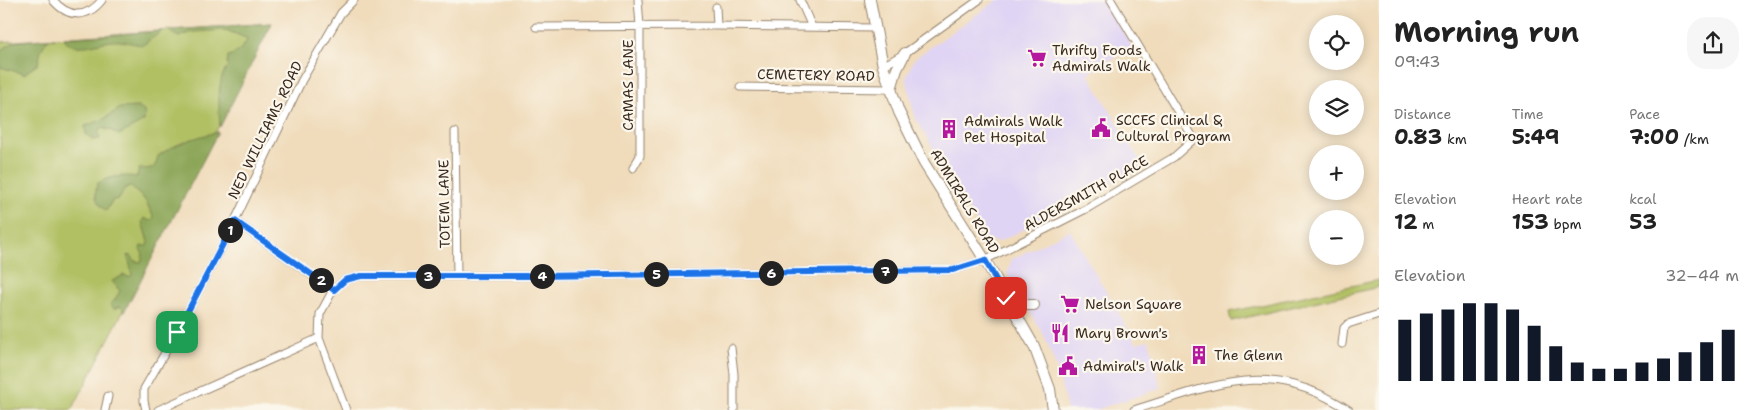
<!DOCTYPE html>
<meta charset="utf-8">
<style>
body{margin:0;font-family:"Shantell Sans",sans-serif;background:#f6f6f6;color:#222;height:100vh;display:flex;flex-direction:column;font-size:19px;white-space:nowrap}
*{box-sizing:border-box;margin:0}
p{font-size:16px;color:#767676}
.icon{flex:none;width:28px;height:28px;fill:none;stroke:currentColor;stroke-width:2;stroke-linecap:round;stroke-linejoin:round}
.map{position:relative;flex:1;overflow:hidden}
.panel{display:flex;flex-direction:column;background:#fff;width:375px}
.panel>*{flex:none}
.buttons{position:absolute;left:1309px;top:15px;display:grid;gap:10px}
.buttons a{display:grid;place-items:center;width:55px;height:55px;border-radius:50%;background:#fff;box-shadow:0 2px 12px #0003;font-size:25px}
.pin{position:absolute;display:grid;place-items:center;width:42px;height:42px;color:#fff;margin:-21px;border-radius:10px;box-shadow:0 2px 8px #0006}
.km{position:absolute;width:25px;height:25px;margin:-12px;border-radius:50%;background:#222;color:#fff;font-size:14px;line-height:25px;text-align:center}
.round{display:grid;place-items:center;flex:none;width:52px;height:52px;border-radius:20px;background:#f6f6f6}
.headline{display:flex;align-items:center;justify-content:space-between;height:85px;padding:0 15px}
h1{font-size:28px;font-weight:700;line-height:38px}
.stats{display:grid;grid-template-columns:repeat(3,1fr);gap:8px;height:85px;padding:5px 15px}
.stats div{display:grid;align-content:center}
.stats b{font-size:21px;font-weight:700}
.stats small{font-size:14px;font-weight:400}
.stats p{font-size:14px}
.chart{height:140px;padding:10px 15px}
.chart p{display:flex;justify-content:space-between}
.chart svg{width:100%;height:90px;margin-top:5px;stroke:#111827;stroke-width:6}
main{display:flex;flex:1;min-height:0}
.map>svg:first-child{display:block}
</style>
<main>
<div class="map">
<svg width="1379" height="410" viewBox="0 0 1379 410">
<rect width="100%" height="100%" fill="#fbf7ec"/>
<filter id="ink" filterUnits="userSpaceOnUse"><feTurbulence type="fractalNoise" baseFrequency=".02" numOctaves="2"/><feDisplacementMap in="SourceGraphic" scale="10" xChannelSelector="R" yChannelSelector="G"/><feConvolveMatrix kernelMatrix="1 2 1 2 8 2 1 2 1" color-interpolation-filters="sRGB"/></filter>
<filter id="wash" filterUnits="userSpaceOnUse"><feTurbulence type="fractalNoise" baseFrequency=".0096" numOctaves="4" result="noise"/><feDisplacementMap in="SourceGraphic" scale="20" xChannelSelector="R" yChannelSelector="G"/><feGaussianBlur stdDeviation="1.12" result="paint"/><feColorMatrix in="noise" values="0 0 0 0 0 0 0 0 0 0 0 0 0 0 0 0 0 1.4 0 .05"/><feComposite in="paint" operator="in"/></filter>
<g filter="url(#wash)">
<rect width="100%" height="100%" fill="#f0dcbb"/>
<path fill="#e0d4f4" d="M 997,0 L 1104,0 L 1132,47 L 1088,74 L 1142,164 L 1072,206 L 998,242 L 986,239 L 915,117 L 906,77 L 914,59 Z
M 1070,230 L 1136,343 L 1149,340 L 1161,388 L 1096,410 L 1067,410 L 1058,372 L 1044,335 L 1007,274 L 1012,259 Z"/>
<path fill="#b1c063" stroke="#767540" d="M 272,23 L 72,410 L 0,410 L 0,42 Z
M 1379,280 L 1379,287 L 1231,321 L 1229,312 Z"/>
<path fill="#8ca659" stroke="#64683c" d="M 272,23 L 220,127 C 219,112 216,75 229,66 L 227,64 L 228,56 C 237,54 243,47 248,39 L 226,30 L 193,32 L 179,37 L 171,33 L 171,30 Z
M 162,31 L 143,45 C 132,44 122,40 112,41 C 97,42 73,54 64,38 Z
M 55,38 L 48,39 L 41,50 L 38,64 L 24,74 L 0,67 L 0,50 L 15,42 Z
M 138,107 L 145,112 L 144,121 L 119,135 L 110,130 L 101,128 L 98,133 L 100,139 L 93,140 L 86,134 L 85,126 L 104,119 L 120,108 Z
M 218,132 L 124,312 L 121,306 L 114,309 L 110,304 L 114,301 L 120,291 L 112,281 L 124,275 L 129,277 L 132,275 L 128,255 L 132,256 L 134,261 L 141,262 L 143,254 L 140,249 L 141,246 L 147,246 L 148,242 L 142,222 L 144,218 L 150,221 L 154,218 L 145,200 L 131,187 L 125,188 L 120,198 L 112,201 L 106,211 C 96,202 93,196 98,183 C 110,176 123,175 137,177 L 139,169 C 153,168 155,170 158,156 C 176,143 196,137 218,132 Z"/>
</g>
<g filter="url(#ink)">
<g fill="none" stroke-linecap="round" stroke-linejoin="round">
<g stroke="#96836c" stroke-width="9">
<path id="street" d="M 53,0 C 68,18 87,19 102,0
M 800,0 L 812,27
M 716,7 L 717,26
M 536,27 L 717,26 L 875,28
M 883,66 L 905,53 L 979,0
M 740,87 L 891,89
M 455,132 L 457,276
M 633,168 L 640,156 L 640,26 L 638,0
M 235,221 L 333,290
M 1342,344 L 1344,328 L 1348,324 L 1379,314
M 731,348 L 734,374 L 734,410
M 105,410 L 108,396
M 146,410 L 144,401 L 144,389 L 177,332 L 230,231 L 302,80 L 341,13 L 354,0
M 158,410 L 319,338
M 346,410 L 319,338 L 320,314 L 333,290 L 345,280 L 361,276 L 536,276 L 953,270 L 985,260 L 1088,208 L 1174,157 L 1194,139 L 1111,0
M 1134,410 C 1215,385 1269,358 1349,410"/>
</g>
<g stroke="#96836c" stroke-width="12">
<path id="secondary" d="M 870,0 L 883,66 L 899,112 L 924,163 L 985,260 L 1034,346 L 1050,389 L 1053,410
M 891,89 L 897,69 L 905,53
M 1011,305 L 1034,305"/>
</g>
<use href="#street" stroke="#fff" stroke-width="7"/>
<use href="#secondary" stroke="#fff" stroke-width="10"/>
</g>
</g>
<g fill="none" stroke-linecap="round" stroke-linejoin="round" filter="url(#ink)">
<g stroke="#fff" stroke-width="10">
<path id="route" d="M 177,332 L 235,221 L 334,290 L 345,280 L 361,276 L 536,276 L 953,270 L 985,260 L 1006,298"/>
</g>
<use href="#route" stroke="#1a73e8" stroke-width="6"/>
</g>
<defs>
<g id="supermarket-bare" transform="scale(1.5)"><path d="M-6-5.5h2.5l.6 2H6L4.5 2H-2.5L-4.4-4H-6ZM-1.5 3.2a1.3 1.3 0 1 0 .1 0ZM3 3.2a1.3 1.3 0 1 0 .1 0Z" fill="#b5179e" stroke="#fbf7ec" stroke-width="2.5" paint-order="stroke"/></g>
<g id="civic-bare" transform="scale(1.5)"><path d="M-.6-6.5H3V-4.5H.6V-3L4-1V1h2V6H-6V1h2V-1L-.6-3ZM-1.2 2.5V6h2.4V2.5Z" fill="#b5179e" stroke="#fbf7ec" stroke-width="2.5" paint-order="stroke"/></g>
<g id="building-bare" transform="scale(1.5)"><path d="M-4-6H4V6H1V3H-1V6H-4ZM-2.5-4.3h1.7v1.8h-1.7ZM.8-4.3h1.7v1.8H.8ZM-2.5-1h1.7V.8h-1.7ZM.8-1h1.7V.8H.8Z" fill="#b5179e" stroke="#fbf7ec" stroke-width="2.5" paint-order="stroke"/></g>
<g id="restaurant-bare" transform="scale(1.5)"><path d="M-5-6h1v4h1v-4h1v4h1v-4h1v5L-1.5 .5V6h-2V.5L-5-1ZM5-6V6H3V1.5H1.5Q1.5-4 5-6Z" fill="#b5179e" stroke="#fbf7ec" stroke-width="2.5" paint-order="stroke"/></g>
</defs>
<g fill-rule="evenodd">
<use href="#supermarket-bare" x="1037" y="58"/>
<use href="#civic-bare" x="1101" y="128"/>
<use href="#building-bare" x="949" y="129"/>
<use href="#supermarket-bare" x="1070" y="304"/>
<use href="#restaurant-bare" x="1060" y="333"/>
<use href="#building-bare" x="1199" y="355"/>
<use href="#civic-bare" x="1068" y="366"/>
</g>
<g text-anchor="middle" dominant-baseline="central" stroke-width="4.5" stroke-linejoin="round" paint-order="stroke">
<g font-size="14" fill="#3b2a1e" stroke="#fbf7ec" text-anchor="start">
<text x="1052" y="50">Thrifty Foods<tspan x="1052" dy="16">Admirals Walk</tspan></text>
<text x="1116" y="120">SCCFS Clinical &amp;<tspan x="1116" dy="16">Cultural Program</tspan></text>
<text x="964" y="121">Admirals Walk<tspan x="964" dy="16">Pet Hospital</tspan></text>
<text x="1085" y="304">Nelson Square</text>
<text x="1075" y="333">Mary Brown's</text>
<text x="1214" y="355">The Glenn</text>
<text x="1083" y="366">Admiral's Walk</text>
</g>
<g font-size="14" fill="#3b2a1e" stroke="#fbf7ec">
<text transform="translate(816 75) rotate(1)">CEMETERY ROAD</text>
<text transform="translate(628 85) rotate(-90)">CAMAS LANE</text>
<text transform="translate(265 130) rotate(-64)">NED WILLIAMS ROAD</text>
<text transform="translate(1086 193) rotate(-29)">ALDERSMITH PLACE</text>
<text transform="translate(965 201) rotate(59)">ADMIRALS ROAD</text>
<text transform="translate(444 204) rotate(-91)">TOTEM LANE</text>
</g>
</g>
</svg>
<div class="buttons">
<a><svg class="icon" aria-label="locate" viewBox="0 0 24 24"><circle cx="12" cy="12" r="6"/><path d="M12 2v4M12 18v4M2 12h4M18 12h4"/></svg></a>
<a><svg class="icon" aria-label="layers" viewBox="0 0 24 24"><path d="M12 4l9 5-9 5-9-5zM3 14l9 5 9-5"/></svg></a>
<a>+</a>
<a>−</a>
</div>
<div class="pin" style="left:177px;top:332px;background:#1e9e55"><svg class="icon" aria-label="arrive" viewBox="0 0 24 24"><path d="M6 21V4h12l-3 4 3 4H6"/></svg></div>
<div class="pin" style="left:1006px;top:298px;background:#d93025"><svg class="icon" aria-label="check" viewBox="0 0 24 24"><path d="M5 12l5 5 9-10"/></svg></div>
<b class="km" style="left:230px;top:230px">1</b>
<b class="km" style="left:321px;top:280px">2</b>
<b class="km" style="left:428px;top:276px">3</b>
<b class="km" style="left:542px;top:276px">4</b>
<b class="km" style="left:656px;top:274px">5</b>
<b class="km" style="left:771px;top:273px">6</b>
<b class="km" style="left:885px;top:271px">7</b>
</div>
<section class="panel">
<div class="headline"><div><h1>Morning run</h1><p>09:43</p></div><a class="round"><svg class="icon" aria-label="share" viewBox="0 0 24 24"><path d="M12 15V3M7 8l5-5 5 5M5 13v7h14v-7"/></svg></a></div>
<div class="stats">
<div><p>Distance</p><b>0.83<small> km</small></b></div>
<div><p>Time</p><b>5:49</b></div>
<div><p>Pace</p><b>7:00<small> /km</small></b></div>
</div>
<div class="stats">
<div><p>Elevation</p><b>12<small> m</small></b></div>
<div><p>Heart rate</p><b>153<small> bpm</small></b></div>
<div><p>kcal</p><b>53</b></div>
</div>
<div class="chart"><p><span>Elevation</span>32–44 m</p>
<svg viewBox="0 0 160 44" preserveAspectRatio="none"><path d="M5 44V14M15 44V11M25 44V9M35 44V6M45 44V6M55 44V9M65 44V17M75 44V27M85 44V35M95 44V38M105 44V38M115 44V35M125 44V33M135 44V30M145 44V25M155 44V19"/></svg>
</div>
</section>
</main>
